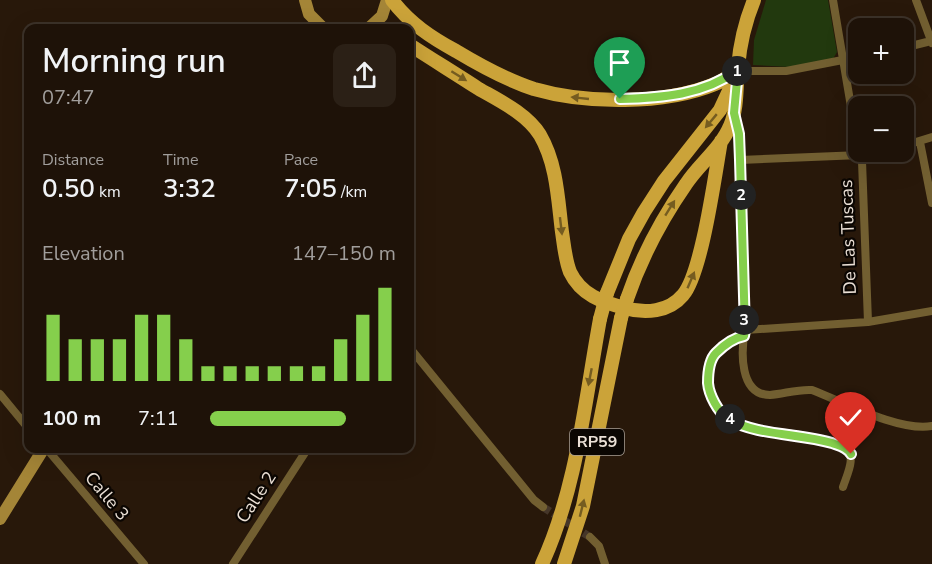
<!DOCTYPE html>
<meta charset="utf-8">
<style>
body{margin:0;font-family:"Nunito Sans",sans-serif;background:#2b2016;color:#f1f3f6;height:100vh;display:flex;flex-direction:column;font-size:22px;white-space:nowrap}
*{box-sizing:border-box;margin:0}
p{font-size:20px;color:#a19e9c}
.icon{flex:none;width:33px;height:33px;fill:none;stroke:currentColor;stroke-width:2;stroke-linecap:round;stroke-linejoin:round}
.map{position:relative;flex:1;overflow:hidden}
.drawer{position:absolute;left:24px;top:24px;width:390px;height:429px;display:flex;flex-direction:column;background:#1e1208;border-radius:12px;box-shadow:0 6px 24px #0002,0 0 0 2px #3c3229}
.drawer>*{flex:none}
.fabs{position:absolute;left:848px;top:18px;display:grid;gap:12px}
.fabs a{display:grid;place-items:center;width:66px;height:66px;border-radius:12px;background:#1e1208;box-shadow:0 6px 24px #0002,0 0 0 2px #3c3229;font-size:30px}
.pin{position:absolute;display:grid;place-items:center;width:51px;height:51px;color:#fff;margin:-62px -26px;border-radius:50% 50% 50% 0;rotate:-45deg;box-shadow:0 0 6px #0007}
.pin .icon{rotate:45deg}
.km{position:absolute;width:30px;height:30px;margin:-15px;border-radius:50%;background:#222;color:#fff;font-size:16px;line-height:30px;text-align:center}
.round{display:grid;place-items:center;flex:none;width:63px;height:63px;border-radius:12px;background:#2b2016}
.headline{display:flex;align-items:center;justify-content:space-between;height:102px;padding:0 18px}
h1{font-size:33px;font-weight:600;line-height:45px}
.metrics{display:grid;grid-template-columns:repeat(3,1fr);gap:9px;height:102px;padding:6px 18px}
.metrics div{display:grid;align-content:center}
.metrics b{font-size:26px;font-weight:600}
.metrics small{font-size:16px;font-weight:400}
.metrics p{font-size:16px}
.chart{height:168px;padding:12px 18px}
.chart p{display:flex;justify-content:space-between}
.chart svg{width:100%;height:108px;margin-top:6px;stroke:#85cf4c;stroke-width:6}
ul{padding:0 18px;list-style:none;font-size:20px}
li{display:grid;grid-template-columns:96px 72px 1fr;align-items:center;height:45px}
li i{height:15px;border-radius:8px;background:#85cf4c}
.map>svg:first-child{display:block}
</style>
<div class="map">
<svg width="932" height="564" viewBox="0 0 932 564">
<rect width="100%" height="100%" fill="#28180a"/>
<path fill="#22390e" d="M 766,0 L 828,0 L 837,52 L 833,59 L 790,67 L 753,65 L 754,40 Z"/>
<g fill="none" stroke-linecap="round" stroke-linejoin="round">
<path stroke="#453629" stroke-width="8" stroke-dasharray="8 4" stroke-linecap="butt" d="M 543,507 L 590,537"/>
<path stroke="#725f31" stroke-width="8" d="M 833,0 L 858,148
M 916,0 L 932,43
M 903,48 L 931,41
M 752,71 L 786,71 L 858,57
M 735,116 L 740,160 L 745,330 C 741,351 739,395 770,395 C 784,394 797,389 812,390 C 843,402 900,432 932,426
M 920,142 L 932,203
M 903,146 L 932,137
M 859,152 L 862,161 L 868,322
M 740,160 L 861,155 L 880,152
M 745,330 L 868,322 L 932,311
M 744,336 C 710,342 700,378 716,404 C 720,410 723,415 728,418 C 749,431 777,431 800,435 C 816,438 830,443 845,447 C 857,457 847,474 843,487
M 410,348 L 534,500 L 543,507
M 0,394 L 28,428
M 46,448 L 144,564
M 590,537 L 599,546 L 605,564
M 233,564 L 308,448"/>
<path stroke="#a48537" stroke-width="12" d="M 305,0 L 309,14 L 323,28
M 369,28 L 382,16 L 387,0
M 0,519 L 44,448"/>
<path stroke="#cba339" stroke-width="14" d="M 392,0 C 409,23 432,38 456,51 C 481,66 506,80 534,89 C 586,104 664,105 715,84 C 723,81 730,75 738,70
M 410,45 C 433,60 456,74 479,89 C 500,101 527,114 540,135 C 557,164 558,200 562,232 C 564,245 565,259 570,272 C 581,295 602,302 625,308 C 645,314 669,312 683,295 C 702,273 715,174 721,141
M 607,293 L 629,239 L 644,212 L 664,181 L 720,110 L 734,80
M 627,299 C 641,258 661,220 686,184 C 699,164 721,148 730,126 C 738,108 736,86 738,67 C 740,43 745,22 754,0
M 542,564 C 577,488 585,400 600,319
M 564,564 L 583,506 L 621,318"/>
<path stroke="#cba339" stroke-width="14" d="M 621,318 L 627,299
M 600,319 L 607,293"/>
</g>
<defs><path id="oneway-solid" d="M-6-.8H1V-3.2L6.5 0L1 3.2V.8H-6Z" transform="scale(1.5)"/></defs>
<g fill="#755c20">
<use href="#oneway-solid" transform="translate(459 76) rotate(32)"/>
<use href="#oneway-solid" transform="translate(580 98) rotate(-174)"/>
<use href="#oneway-solid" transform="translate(711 121) rotate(130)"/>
<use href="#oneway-solid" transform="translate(670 208) rotate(-58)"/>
<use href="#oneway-solid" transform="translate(561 226) rotate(83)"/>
<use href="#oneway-solid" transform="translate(691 280) rotate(-67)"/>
<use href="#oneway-solid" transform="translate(590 377) rotate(101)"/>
<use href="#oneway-solid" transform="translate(582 508) rotate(-76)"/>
</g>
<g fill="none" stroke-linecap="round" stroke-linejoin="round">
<g stroke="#fff" stroke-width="12">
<path id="route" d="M 620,99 C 662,98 703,95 738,70 L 734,113 L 739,134 L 740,160 L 745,330 L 744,336 C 733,338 724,345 716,353 C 709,360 708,373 708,383 C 709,395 718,412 728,419 C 758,436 799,433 832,443 C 840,446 847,447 851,454"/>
</g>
<use href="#route" stroke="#85cf4c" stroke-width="8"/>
</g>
<g text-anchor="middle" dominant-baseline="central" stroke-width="4.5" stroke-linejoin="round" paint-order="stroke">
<rect fill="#0b0602" stroke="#a89f96" stroke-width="1.5" x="570" y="429" width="54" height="26" rx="4.5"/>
<g font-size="16" font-weight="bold" fill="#ebe0d6">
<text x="597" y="442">RP59</text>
</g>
<g font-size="18" fill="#ebe0d6" stroke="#0b0602">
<text transform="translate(848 237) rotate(-92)">De Las Tuscas</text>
<text transform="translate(107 496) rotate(50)">Calle 3</text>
<text transform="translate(256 497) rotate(-57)">Calle 2</text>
</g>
</g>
</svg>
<div class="fabs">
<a>+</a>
<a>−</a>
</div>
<div class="pin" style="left:620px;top:99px;background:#1e9e55"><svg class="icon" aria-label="arrive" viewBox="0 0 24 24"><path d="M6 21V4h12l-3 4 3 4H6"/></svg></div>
<div class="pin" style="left:851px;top:454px;background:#d93025"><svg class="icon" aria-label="check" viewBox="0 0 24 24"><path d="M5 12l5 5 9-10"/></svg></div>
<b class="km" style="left:737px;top:71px">1</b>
<b class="km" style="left:741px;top:195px">2</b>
<b class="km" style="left:744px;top:320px">3</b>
<b class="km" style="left:730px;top:419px">4</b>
<section class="drawer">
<div class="headline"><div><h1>Morning run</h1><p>07:47</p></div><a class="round"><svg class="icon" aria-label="share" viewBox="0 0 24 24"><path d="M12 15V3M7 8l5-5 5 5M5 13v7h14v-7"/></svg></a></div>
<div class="metrics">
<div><p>Distance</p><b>0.50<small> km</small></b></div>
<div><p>Time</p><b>3:32</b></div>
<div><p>Pace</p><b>7:05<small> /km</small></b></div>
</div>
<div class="chart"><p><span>Elevation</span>147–150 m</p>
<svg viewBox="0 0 160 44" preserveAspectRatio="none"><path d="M5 44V17M15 44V27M25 44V27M35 44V27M45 44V17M55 44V17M65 44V27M75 44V38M85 44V38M95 44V38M105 44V38M115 44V38M125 44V38M135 44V27M145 44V17M155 44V6"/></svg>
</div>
<ul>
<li><b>100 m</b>7:11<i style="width:73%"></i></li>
</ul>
</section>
</div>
